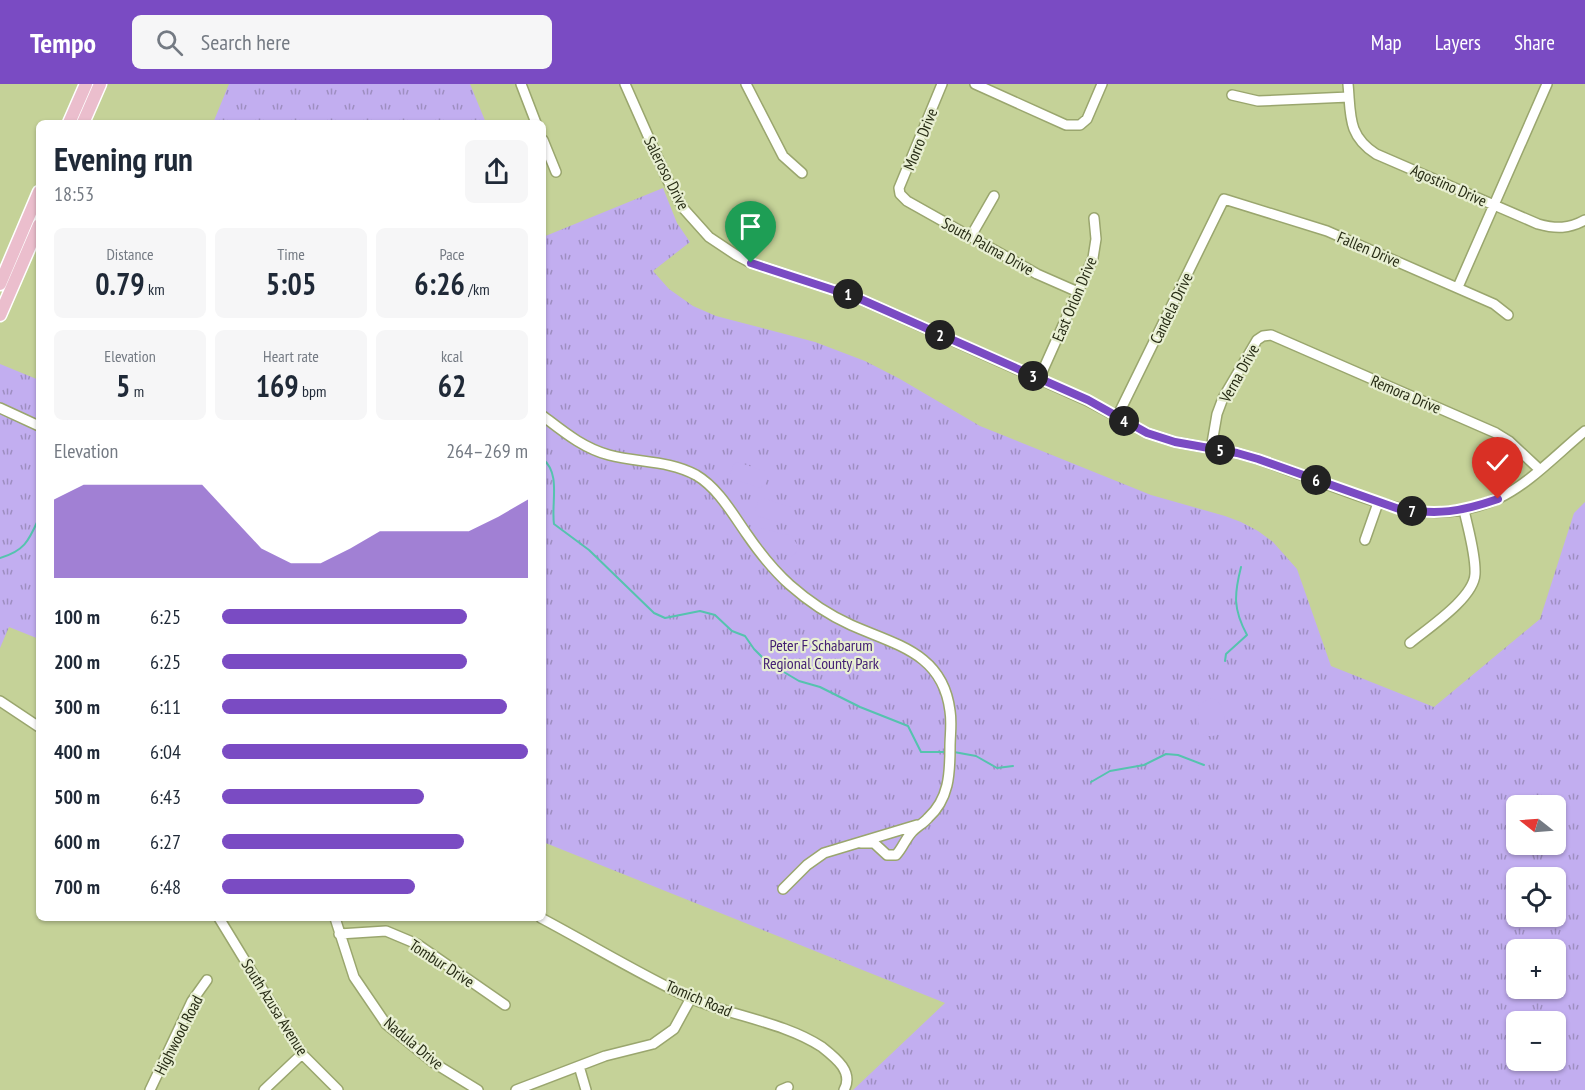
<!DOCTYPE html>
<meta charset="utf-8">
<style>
body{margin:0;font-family:"PT Sans Narrow",sans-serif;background:#f6f6f7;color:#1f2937;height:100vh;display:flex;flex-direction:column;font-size:22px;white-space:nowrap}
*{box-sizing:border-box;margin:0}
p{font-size:20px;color:#747a83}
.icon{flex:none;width:33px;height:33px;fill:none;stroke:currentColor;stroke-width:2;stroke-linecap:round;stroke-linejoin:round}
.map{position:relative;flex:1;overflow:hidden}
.panel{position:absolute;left:36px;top:36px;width:510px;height:801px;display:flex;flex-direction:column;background:#fff;border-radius:9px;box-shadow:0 2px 4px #0004}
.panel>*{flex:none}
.needle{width:39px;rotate:287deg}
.fabs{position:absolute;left:1506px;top:711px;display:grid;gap:12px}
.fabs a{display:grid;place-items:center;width:60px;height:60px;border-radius:9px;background:#fff;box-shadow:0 2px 4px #0004;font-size:30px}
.pin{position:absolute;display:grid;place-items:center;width:51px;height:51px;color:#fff;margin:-62px -26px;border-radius:50% 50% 50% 0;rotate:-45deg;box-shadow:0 0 6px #0007}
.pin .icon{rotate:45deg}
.km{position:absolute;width:30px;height:30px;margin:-15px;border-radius:50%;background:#222;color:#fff;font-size:16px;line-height:30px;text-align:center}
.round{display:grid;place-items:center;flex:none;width:63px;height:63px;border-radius:9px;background:#f6f6f7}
.headline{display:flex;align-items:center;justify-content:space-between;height:102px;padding:0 18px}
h1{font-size:33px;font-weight:700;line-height:45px}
.stats{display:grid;grid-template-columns:repeat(3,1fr);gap:9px;height:102px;padding:6px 18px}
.stats div{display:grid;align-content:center;border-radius:9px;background:#f6f6f7;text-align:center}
.stats b{font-size:30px;font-weight:700}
.stats small{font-size:16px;font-weight:400}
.stats p{font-size:16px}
.chart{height:168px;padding:12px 18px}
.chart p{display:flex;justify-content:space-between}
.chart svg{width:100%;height:108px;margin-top:6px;fill:#7a4bc3;opacity:.7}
ul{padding:0 18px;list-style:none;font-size:20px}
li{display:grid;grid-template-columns:96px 72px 1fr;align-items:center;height:45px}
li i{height:15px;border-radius:8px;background:#7a4bc3}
header{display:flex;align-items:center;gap:36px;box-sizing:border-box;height:84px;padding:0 30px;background:#7a4bc3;color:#fff}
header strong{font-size:28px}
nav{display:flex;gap:33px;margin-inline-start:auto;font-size:21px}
.search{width:420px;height:54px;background:#f6f6f7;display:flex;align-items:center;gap:15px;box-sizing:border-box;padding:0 21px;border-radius:9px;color:#747a83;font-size:22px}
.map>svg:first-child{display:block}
</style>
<header>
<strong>Tempo</strong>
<div class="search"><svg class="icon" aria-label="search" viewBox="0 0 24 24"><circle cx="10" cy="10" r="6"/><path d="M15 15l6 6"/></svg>Search here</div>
<nav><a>Map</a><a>Layers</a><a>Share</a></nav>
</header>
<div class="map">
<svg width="1585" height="1006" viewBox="0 0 1585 1006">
<defs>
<pattern id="park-tufts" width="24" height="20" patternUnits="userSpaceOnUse" patternTransform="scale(1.5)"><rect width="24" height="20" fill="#c2aef0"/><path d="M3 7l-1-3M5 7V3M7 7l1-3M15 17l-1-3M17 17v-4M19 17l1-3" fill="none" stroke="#9e8ec1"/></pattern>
</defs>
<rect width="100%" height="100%" fill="#c5d298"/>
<path fill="url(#park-tufts)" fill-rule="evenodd" d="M 229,0 L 470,0 L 486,39 L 213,39 Z
M 663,104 L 677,139 L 690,158 L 653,187 L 669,205 L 693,222 L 716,232 L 815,258 L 865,277 L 900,295 L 980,342 L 1151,411 L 1225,432 L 1241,438 L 1258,447 L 1273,458 L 1297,485 L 1331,582 L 1434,623 L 1540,535 L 1574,429 L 1585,418 L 1585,1006 L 853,1006 L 945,919 L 543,758 L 543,153 ZM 1516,722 L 1556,722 L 1556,760 L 1516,760 ZM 1516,794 L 1556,794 L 1556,832 L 1516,832 ZM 1516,866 L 1556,866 L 1556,904 L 1516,904 ZM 1516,938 L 1556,938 L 1556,976 L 1516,976 Z
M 0,280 L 39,296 L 39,555 L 9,543 L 0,564 Z"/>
<path fill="#c2aef0" d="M 737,378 L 765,387 L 768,392 L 765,401 L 760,404 L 732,395 L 730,391 L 733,381 Z
M 763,414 L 791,423 L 794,427 L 790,438 L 786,440 L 757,432 L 755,427 L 758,417 Z
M 755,444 C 768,443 778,451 791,451 L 800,465 L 791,473 C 784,467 778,468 771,475 L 750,447 Z
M 1210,614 C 1225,616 1228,640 1220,648 C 1217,651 1215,652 1211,652 C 1195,653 1198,632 1199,621 Z"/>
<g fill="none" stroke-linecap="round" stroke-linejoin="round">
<path stroke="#55c3ae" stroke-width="2" d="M 543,375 C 561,390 551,419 554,440 L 589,466 L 654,529 L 665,534 L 700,527 L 715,531 L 732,547 L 745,552 L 754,565 L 767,578 L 799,597 L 820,603 L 860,623 L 908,642 L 921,668 L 948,668
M 0,474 C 25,467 29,456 39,434
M 1225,577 L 1226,570 L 1247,551 C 1233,525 1234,511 1241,483
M 954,668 L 976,672 L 997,684 L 1013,682
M 1091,698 L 1110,687 L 1144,681 L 1166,670 L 1178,671 L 1204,681"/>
<g stroke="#9aa66e" stroke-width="12">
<path id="minor" d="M 521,0 L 536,39
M 625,0 L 668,97 L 683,124 L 709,153 L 736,171 L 751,179 L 858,214 L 1088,317 L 1147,349 L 1175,358 L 1237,369 L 1258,375 C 1285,385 1313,395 1340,405 C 1394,425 1442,441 1499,414 C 1529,400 1558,369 1585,347
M 746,0 L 783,72 L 802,89
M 942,0 L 899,104 L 900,110 L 907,117 L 1037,190 L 1078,208
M 975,0 L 1066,41 L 1080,41 L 1087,35 L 1102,0
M 1348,0 C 1351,31 1347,51 1376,70 L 1538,140 C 1556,145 1569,145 1585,136
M 1232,11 L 1258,17 L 1349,13
M 543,56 L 556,88
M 971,152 L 994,112
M 1458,203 L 1547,0
M 1039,295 L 1093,174 L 1096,155 L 1094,134
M 0,324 L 39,342
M 543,332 C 564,348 583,364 609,371 C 639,379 668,376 696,391 C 718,404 732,429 746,449 C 759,468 773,486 790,501 C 808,517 829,531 851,541 C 896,561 943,569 950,627 C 952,639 950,651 950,663 C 950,690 949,715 928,734 C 923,740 916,743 911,749 C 905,756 902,765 896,771 L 887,771 L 874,759 L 861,759
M 1117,333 L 1224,115 L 1327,147 L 1494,220 L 1508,231
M 1211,365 L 1217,330 L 1223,314 L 1257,256 L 1263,252 L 1271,251 L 1496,349 L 1509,357 L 1539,385
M 1365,456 L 1378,419
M 1410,559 C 1428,544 1474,514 1475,490 C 1476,471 1468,445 1464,426
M 0,617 L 39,643
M 783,805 L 807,781 L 824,769 L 917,741
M 219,834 L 302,970 L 338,1006
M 335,834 L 354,893 L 386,940 L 434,979 L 478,1006
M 541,834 C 590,860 639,890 690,914 C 731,932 784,938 822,963 C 836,974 854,988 844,1006
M 339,850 L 386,847 L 417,860 L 505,921
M 579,982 L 586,1006
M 150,1006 L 192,917 L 207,896
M 264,1006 L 302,970
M 516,1006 L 605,972 L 653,960 L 674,945 L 691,914
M 781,1006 L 788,1003"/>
</g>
<g stroke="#fff" stroke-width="15">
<path id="major" d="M 69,39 L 86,0
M 83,39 L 100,0
M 0,200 L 39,108
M 0,231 L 39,141"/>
</g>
<use href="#minor" stroke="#fff" stroke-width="9"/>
<use href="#major" stroke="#ebbecd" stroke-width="12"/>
</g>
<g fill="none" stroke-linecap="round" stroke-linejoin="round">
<g stroke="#fff" stroke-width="12">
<path id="route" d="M 751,179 L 858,214 L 1088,316 L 1147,349 L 1175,358 L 1237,369 L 1258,375 L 1399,425 C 1439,431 1460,428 1498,415"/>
</g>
<use href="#route" stroke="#7a4bc3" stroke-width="8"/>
</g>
<g text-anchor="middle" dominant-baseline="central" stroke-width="4.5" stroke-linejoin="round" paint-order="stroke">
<g font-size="16" fill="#272c15" stroke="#e8efd2">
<text transform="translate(920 55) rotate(-68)">Morro Drive</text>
<text transform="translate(667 89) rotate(63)">Saleroso Drive</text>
<text transform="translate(1449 101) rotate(24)">Agostino Drive</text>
<text transform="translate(988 162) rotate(29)">South Palma Drive</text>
<text transform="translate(1369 165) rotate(23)">Fallen Drive</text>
<text transform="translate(1074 215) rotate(-67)">East Orlon Drive</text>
<text transform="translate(1171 224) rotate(-64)">Candela Drive</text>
<text transform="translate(1239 289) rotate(-61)">Verna Drive</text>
<text transform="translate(1406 310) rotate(23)">Remora Drive</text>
<text transform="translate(442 879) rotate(33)">Tombur Drive</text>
<text transform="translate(699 914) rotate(23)">Tomich Road</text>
<text transform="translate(275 923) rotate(58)">South Azusa Avenue</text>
<text transform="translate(178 951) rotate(-63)">Highwood Road</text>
<text transform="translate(414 959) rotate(40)">Nadula Drive</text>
</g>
<g font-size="16" fill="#442074" stroke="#e8efd2">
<text x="821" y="561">Peter F Schabarum<tspan x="821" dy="18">Regional County Park</tspan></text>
</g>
</g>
</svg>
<div class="fabs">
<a><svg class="needle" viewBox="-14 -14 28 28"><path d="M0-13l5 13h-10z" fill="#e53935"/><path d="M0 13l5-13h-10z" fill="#747a83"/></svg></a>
<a><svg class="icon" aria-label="locate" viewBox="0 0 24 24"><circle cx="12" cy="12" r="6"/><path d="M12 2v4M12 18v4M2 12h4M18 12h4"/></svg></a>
<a>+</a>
<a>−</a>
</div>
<div class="pin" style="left:751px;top:179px;background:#1e9e55"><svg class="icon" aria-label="arrive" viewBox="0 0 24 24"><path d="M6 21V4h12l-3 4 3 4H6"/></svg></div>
<div class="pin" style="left:1498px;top:415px;background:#d93025"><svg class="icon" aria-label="check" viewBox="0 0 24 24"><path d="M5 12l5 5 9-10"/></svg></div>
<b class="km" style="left:848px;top:210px">1</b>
<b class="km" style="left:940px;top:251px">2</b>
<b class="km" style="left:1033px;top:292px">3</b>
<b class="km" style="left:1124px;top:337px">4</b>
<b class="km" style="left:1220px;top:366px">5</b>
<b class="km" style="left:1316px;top:396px">6</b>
<b class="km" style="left:1412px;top:427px">7</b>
<section class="panel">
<div class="headline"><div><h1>Evening run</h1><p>18:53</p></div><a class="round"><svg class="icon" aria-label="share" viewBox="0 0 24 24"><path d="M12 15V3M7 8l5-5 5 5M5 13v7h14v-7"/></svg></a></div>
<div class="stats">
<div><p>Distance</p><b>0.79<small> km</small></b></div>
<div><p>Time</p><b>5:05</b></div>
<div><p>Pace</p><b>6:26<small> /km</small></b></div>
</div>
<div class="stats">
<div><p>Elevation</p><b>5<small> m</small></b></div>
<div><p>Heart rate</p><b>169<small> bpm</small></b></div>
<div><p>kcal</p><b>62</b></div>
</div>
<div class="chart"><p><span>Elevation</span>264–269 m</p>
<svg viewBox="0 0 160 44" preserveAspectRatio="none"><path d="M0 44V12L10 6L20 6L30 6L40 6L50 6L60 19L70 32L80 38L90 38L100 32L110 25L120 25L130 25L140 25L150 19L160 12V44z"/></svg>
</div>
<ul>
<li><b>100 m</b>6:25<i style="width:80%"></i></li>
<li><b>200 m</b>6:25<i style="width:80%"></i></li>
<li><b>300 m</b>6:11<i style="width:93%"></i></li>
<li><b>400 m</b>6:04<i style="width:100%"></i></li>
<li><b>500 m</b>6:43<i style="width:66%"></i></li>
<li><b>600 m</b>6:27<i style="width:79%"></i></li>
<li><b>700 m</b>6:48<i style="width:63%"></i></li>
</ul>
</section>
</div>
